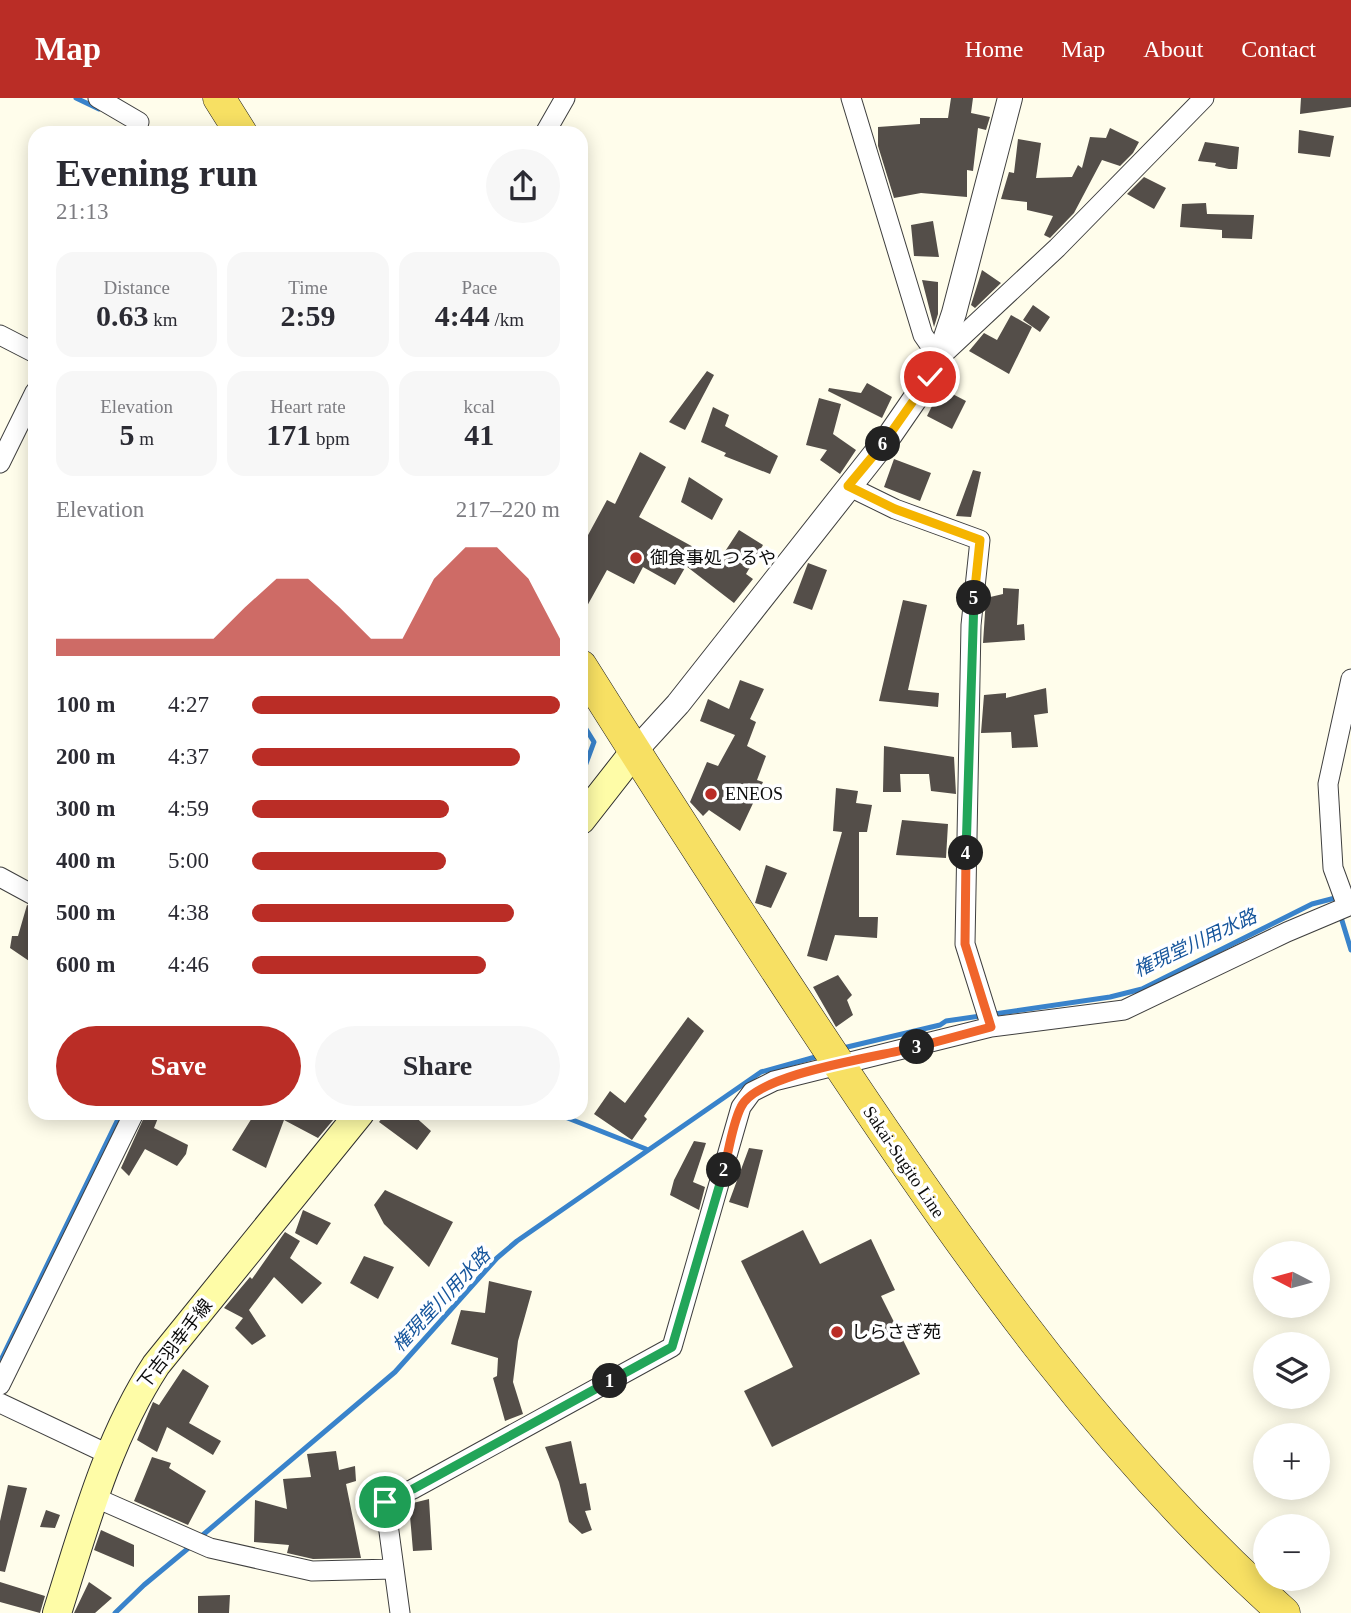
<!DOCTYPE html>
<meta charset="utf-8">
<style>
body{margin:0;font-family:"Times New Roman","Noto Sans JP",serif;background:#f7f7f7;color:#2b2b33;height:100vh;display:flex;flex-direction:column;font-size:26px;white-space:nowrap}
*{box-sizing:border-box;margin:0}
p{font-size:23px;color:#7c7c81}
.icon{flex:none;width:38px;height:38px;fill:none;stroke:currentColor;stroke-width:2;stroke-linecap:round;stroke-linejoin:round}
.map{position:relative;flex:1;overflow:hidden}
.panel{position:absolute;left:28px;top:28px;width:560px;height:994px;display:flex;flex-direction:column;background:#fff;border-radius:21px;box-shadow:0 4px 18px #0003}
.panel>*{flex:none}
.needle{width:46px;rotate:276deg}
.tools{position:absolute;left:1253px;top:1143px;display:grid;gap:14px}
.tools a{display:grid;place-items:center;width:77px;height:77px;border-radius:50%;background:#fff;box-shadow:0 4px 18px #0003;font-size:35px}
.pin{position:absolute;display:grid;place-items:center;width:60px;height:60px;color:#fff;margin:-30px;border:4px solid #fff;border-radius:50%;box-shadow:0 2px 7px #0007}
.km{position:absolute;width:35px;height:35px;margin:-18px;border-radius:50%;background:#222;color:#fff;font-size:19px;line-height:35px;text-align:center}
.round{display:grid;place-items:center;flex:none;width:74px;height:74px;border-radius:37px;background:#f7f7f7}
.overview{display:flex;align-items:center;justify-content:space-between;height:119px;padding:0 28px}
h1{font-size:38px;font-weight:600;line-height:52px}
.metrics{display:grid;grid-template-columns:repeat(3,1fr);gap:10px;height:119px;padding:7px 28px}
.metrics div{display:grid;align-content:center;border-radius:18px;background:#f7f7f7;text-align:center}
.metrics b{font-size:30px;font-weight:600}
.metrics small{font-size:19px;font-weight:400}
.metrics p{font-size:19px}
.chart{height:196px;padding:14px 28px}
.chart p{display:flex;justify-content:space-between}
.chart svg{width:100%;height:126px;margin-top:7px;fill:#ba2d26;opacity:.7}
.cta{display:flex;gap:14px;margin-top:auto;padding:14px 28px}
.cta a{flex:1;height:80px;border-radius:42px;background:#ba2d26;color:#fff;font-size:28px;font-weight:600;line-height:80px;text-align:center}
.cta a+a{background:#f7f7f7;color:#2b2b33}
ul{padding:0 28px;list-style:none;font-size:23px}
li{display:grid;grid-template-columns:112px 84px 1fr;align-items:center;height:52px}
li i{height:18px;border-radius:9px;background:#ba2d26}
header{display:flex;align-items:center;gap:42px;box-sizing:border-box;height:98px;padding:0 35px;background:#ba2d26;color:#fff}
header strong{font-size:33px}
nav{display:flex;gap:38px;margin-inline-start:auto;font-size:24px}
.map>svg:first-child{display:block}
</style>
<header>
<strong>Map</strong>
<nav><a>Home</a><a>Map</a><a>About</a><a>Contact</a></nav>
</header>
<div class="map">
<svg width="1351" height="1515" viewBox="0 0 1351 1515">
<rect width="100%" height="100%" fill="#fffdeb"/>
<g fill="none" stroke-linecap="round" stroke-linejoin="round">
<path stroke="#3983cb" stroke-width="5" d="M 76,0 L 99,11
M 581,623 L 594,644 L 581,679
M 1340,816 L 1351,852
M 843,950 L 940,927 L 946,923 L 1110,899 L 1142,891 L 1312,806 L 1339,799
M 555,1015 L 646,1051
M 0,1264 L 121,1015
M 198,1441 L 395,1274 L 497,1160 L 517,1143 L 761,974 L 819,958
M 115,1515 L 144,1487 L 191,1448"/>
</g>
<path fill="#544e49" d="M 951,0 L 973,0 L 971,15 L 990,19 L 986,32 L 978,30 L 973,73 L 967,72 L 967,99 L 921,95 L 894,100 L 878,48 L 878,29 L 920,26 L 920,20 L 948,20 Z
M 1301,0 L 1351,0 L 1351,9 L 1300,16 Z
M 1110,30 L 1139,44 L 1133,55 L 1120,68 L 1102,62 L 1074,115 L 1050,140 L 1044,137 L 1053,118 L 1027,112 L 1027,104 L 1001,101 L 1009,74 L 1014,75 L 1018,41 L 1041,45 L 1036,80 L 1072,79 L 1078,67 L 1082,70 L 1090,39 L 1106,40 Z
M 1299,32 L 1334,38 L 1330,59 L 1298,55 Z
M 1205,44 L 1239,49 L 1237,71 L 1229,71 L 1215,68 L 1216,65 L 1198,63 Z
M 1144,79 L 1166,90 L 1154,111 L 1127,96 Z
M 1206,105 L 1207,116 L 1254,117 L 1252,141 L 1222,140 L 1222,132 L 1180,129 L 1182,106 Z
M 933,123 L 939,159 L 914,158 L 911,127 Z
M 982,172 L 1001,185 L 975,210 L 971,207 Z
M 922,182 L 938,184 L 938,216 L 934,229 Z
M 1033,207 L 1050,219 L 1040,234 L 1023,222 Z
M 1011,217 L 1032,229 L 1009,276 L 969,253 L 984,235 L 997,242 Z
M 707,273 L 714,277 L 685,332 L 669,324 Z
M 867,285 L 892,299 L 882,320 L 828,293 L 829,290 L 861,295 Z
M 941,290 L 966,303 L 952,331 L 927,318 Z
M 819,300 L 841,306 L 833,336 L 856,352 L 840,376 L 820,362 L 827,352 L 806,347 Z
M 713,309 L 729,317 L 725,328 L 778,358 L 770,376 L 724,358 L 726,355 L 701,344 Z
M 640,354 L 666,369 L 639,419 L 715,461 L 719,455 L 722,458 L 739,432 L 763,447 L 746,476 L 753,481 L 734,505 L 686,468 L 675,487 L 643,469 L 634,486 L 607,472 L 581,519 L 581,450 L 607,402 L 615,406 Z
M 894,361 L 931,375 L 920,403 L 884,389 Z
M 973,372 L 981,374 L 971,419 L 956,418 Z
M 689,379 L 723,401 L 712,422 L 681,404 Z
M 808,465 L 827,472 L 812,512 L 793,505 Z
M 1003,490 L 1019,491 L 1017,527 L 1024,526 L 1025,542 L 983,545 L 986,500 L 1003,496 Z
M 903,502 L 927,507 L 908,592 L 939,595 L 938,609 L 879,603 Z
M 740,582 L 764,591 L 750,621 L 756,624 L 747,648 L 766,658 L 757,682 L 763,684 L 740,733 L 709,712 L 703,718 L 690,704 L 707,664 L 718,668 L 735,637 L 700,623 L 708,601 L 729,611 Z
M 1046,590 L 1048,615 L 1034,617 L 1038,649 L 1012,650 L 1011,634 L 981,635 L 984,597 L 1006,595 L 1006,600 Z
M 884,648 L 954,659 L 956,696 L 931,693 L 929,676 L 900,676 L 901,694 L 883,694 Z
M 836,690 L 858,693 L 856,705 L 872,707 L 867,734 L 859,734 L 859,819 L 878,819 L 877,840 L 835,837 L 827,863 L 807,858 L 842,734 L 833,733 Z
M 902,722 L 948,726 L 946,760 L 896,757 Z
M 766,767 L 787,775 L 771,810 L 755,805 Z
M 27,807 L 35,810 L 35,867 L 10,850 L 12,838 L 18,838 Z
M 838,877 L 852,897 L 847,902 L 853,917 L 836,929 L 813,889 Z
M 688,919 L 704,933 L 644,1018 L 647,1021 L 632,1042 L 594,1016 L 610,993 L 625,1005 Z
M 146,1015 L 160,1015 L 154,1030 L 188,1047 L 186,1056 L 177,1068 L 145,1051 L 129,1078 L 121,1070 Z
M 255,1015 L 339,1015 L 318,1040 L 284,1022 L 266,1070 L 232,1052 Z
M 386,1015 L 411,1015 L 431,1033 L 417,1052 L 379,1024 Z
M 694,1043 L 706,1045 L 693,1084 L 705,1089 L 699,1112 L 670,1097 L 674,1082 Z
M 749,1050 L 763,1052 L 748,1110 L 729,1104 Z
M 385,1092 L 453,1124 L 429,1169 L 384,1126 L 374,1107 Z
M 303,1112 L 331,1125 L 317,1147 L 295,1135 Z
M 803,1132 L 820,1166 L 871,1141 L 895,1192 L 881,1198 L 920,1276 L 772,1349 L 744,1293 L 793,1269 L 741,1163 Z
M 285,1134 L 300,1143 L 290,1160 L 322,1185 L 302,1206 L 274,1179 L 249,1212 L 266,1238 L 252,1247 L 235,1230 L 243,1220 L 224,1210 L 250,1179 L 252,1181 Z
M 364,1158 L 394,1169 L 378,1201 L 350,1185 Z
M 489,1183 L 532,1193 L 518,1243 L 513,1284 L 523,1316 L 505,1323 L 493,1280 L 497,1278 L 498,1260 L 451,1246 L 461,1212 L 485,1215 Z
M 183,1271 L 209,1288 L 189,1325 L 221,1343 L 213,1357 L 167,1329 L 157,1354 L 137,1342 L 153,1304 L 159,1307 Z
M 571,1343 L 580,1386 L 586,1385 L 591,1412 L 585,1413 L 592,1432 L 582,1436 L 569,1424 L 559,1384 L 545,1349 Z
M 336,1353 L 339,1372 L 355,1368 L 356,1383 L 346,1386 L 361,1460 L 313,1461 L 287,1455 L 289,1447 L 254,1444 L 255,1402 L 287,1411 L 283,1381 L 311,1379 L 307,1356 Z
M 152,1359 L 171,1365 L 169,1370 L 206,1393 L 188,1427 L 134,1403 Z
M 8,1387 L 27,1390 L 5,1474 L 0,1473 L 0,1423 Z
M 429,1401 L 432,1452 L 413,1453 L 409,1406 Z
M 46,1412 L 60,1417 L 55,1430 L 40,1429 Z
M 101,1432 L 134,1447 L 134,1469 L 94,1452 Z
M 0,1484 L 45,1498 L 40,1515 L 0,1504 Z
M 89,1484 L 112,1500 L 95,1515 L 74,1515 Z
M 230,1497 L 229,1515 L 198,1515 L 198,1498 Z"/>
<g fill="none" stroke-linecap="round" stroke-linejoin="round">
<g stroke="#3f3f3f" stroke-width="21">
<path id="minor" d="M 98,0 L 139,24 L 135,35
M 851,0 L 923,237 L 939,260 L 1057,150 L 1204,0
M 545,35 L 565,0
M 0,237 L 35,255
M 0,365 L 35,294
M 848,388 L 895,411 L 980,442 L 971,527 L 965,846 L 991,929
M 0,779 L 35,798
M 1347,808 L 1333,770 L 1328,686 L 1351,581
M 0,1287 L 134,1015
M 0,1305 L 110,1357
M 94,1399 L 210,1450 L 312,1473 L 393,1471
M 400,1515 L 385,1404 L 413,1391 L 672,1249 L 741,1009 L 752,994 L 774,983 L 991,929 L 1124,912 L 1287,834 L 1351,807"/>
</g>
<g stroke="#3f3f3f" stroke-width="26">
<path id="tertiary" d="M 635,653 L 678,606 L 890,337 L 930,279 L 939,260 L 954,215 L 1010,0"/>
</g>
<g stroke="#2e2e2e" stroke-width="30">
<path id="secondary" d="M 581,722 L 635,653
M 57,1515 C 84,1430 107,1342 156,1267 L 360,1015"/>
</g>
<g stroke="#1d1d1d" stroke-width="33">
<path id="primary" d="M 219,0 L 241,35
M 581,568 C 667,705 756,842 846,977 C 975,1170 1110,1359 1284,1515"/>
</g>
<use href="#minor" stroke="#fff" stroke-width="19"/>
<use href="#tertiary" stroke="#fff" stroke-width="24"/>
<use href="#secondary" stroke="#fefca7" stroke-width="28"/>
<use href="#primary" stroke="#f7e063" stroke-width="32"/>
</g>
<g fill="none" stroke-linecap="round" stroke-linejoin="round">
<g stroke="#fff" stroke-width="14">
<path id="split-1" d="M 385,1404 L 413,1391 L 610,1283"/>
</g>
<g stroke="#fff" stroke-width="14">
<path id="split-2" d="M 610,1283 L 672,1249 L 724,1072"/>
</g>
<g stroke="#fff" stroke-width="14">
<path id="split-3" d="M 724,1072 C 729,1052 732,1027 741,1009 C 757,975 878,959 917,949"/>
</g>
<g stroke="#fff" stroke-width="14">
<path id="split-4" d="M 917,949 L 991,929 L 965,846 L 966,755"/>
</g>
<g stroke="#fff" stroke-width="14">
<path id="split-5" d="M 966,755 L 974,500"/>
</g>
<g stroke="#fff" stroke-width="14">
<path id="split-6" d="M 883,346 L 848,388 L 895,411 L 980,442 L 974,500"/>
</g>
<g stroke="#fff" stroke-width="14">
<path id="split-7" d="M 883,346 L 930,279"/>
</g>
<use href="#split-1" stroke="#22a559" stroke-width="9"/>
<use href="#split-2" stroke="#22a559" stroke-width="9"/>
<use href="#split-3" stroke="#f0652b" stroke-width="9"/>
<use href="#split-4" stroke="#f0652b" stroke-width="9"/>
<use href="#split-5" stroke="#22a559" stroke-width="9"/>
<use href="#split-6" stroke="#f5b400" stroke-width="9"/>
<use href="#split-7" stroke="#f5b400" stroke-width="9"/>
</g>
<g fill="#ba2d26" stroke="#fff" stroke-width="2.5">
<circle cx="636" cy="460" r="7"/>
<circle cx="711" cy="696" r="7"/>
<circle cx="837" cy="1234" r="7"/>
</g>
<g text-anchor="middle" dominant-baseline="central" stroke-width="7" stroke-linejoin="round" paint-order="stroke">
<g font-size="18" fill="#0c0c0c" stroke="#fff" text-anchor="start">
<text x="650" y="460">御食事処つるや</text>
<text x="725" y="696">ENEOS</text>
<text x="851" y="1234">しらさぎ苑</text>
</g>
<g font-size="18" fill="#0c0c0c" stroke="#fff">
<text transform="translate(904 1064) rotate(56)">Sakai-Sugito Line</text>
<text transform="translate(175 1246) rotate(-52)">下吉羽幸手線</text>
</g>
<g font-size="19" font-style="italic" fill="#17569c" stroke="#fff">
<text transform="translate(1195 845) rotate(-25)">権現堂川用水路</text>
<text transform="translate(441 1202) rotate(-47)">権現堂川用水路</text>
</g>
</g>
</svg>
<div class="tools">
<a><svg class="needle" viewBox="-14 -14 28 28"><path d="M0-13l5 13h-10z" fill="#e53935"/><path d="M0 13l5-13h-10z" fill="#7c7c81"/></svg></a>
<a><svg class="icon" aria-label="layers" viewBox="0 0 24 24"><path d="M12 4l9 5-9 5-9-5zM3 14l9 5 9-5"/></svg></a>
<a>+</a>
<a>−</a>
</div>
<div class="pin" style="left:385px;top:1404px;background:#1e9e55"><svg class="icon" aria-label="arrive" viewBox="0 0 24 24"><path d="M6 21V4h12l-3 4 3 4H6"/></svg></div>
<div class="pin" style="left:930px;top:279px;background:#d93025"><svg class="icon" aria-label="check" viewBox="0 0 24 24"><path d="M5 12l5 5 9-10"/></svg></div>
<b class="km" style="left:610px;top:1283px">1</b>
<b class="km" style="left:724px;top:1072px">2</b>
<b class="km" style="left:917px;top:949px">3</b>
<b class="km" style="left:966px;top:755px">4</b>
<b class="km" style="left:974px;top:500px">5</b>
<b class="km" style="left:883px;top:346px">6</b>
<section class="panel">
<div class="overview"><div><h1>Evening run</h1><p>21:13</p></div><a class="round"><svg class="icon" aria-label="share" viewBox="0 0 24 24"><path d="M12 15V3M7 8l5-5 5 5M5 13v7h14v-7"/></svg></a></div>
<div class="metrics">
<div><p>Distance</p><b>0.63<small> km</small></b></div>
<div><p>Time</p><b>2:59</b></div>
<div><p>Pace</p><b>4:44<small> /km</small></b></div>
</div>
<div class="metrics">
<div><p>Elevation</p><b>5<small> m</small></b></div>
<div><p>Heart rate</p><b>171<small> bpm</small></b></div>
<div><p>kcal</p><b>41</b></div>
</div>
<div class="chart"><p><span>Elevation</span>217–220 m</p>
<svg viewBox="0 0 160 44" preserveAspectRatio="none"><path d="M0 44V38L10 38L20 38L30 38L40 38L50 38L60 27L70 17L80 17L90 27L100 38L110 38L120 17L130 6L140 6L150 17L160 38V44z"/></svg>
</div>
<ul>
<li><b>100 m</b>4:27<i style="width:100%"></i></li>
<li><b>200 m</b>4:37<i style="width:87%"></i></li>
<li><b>300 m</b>4:59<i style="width:64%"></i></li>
<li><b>400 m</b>5:00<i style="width:63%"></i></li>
<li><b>500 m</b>4:38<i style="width:85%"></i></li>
<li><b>600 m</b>4:46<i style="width:76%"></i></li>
</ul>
<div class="cta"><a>Save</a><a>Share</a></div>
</section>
</div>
